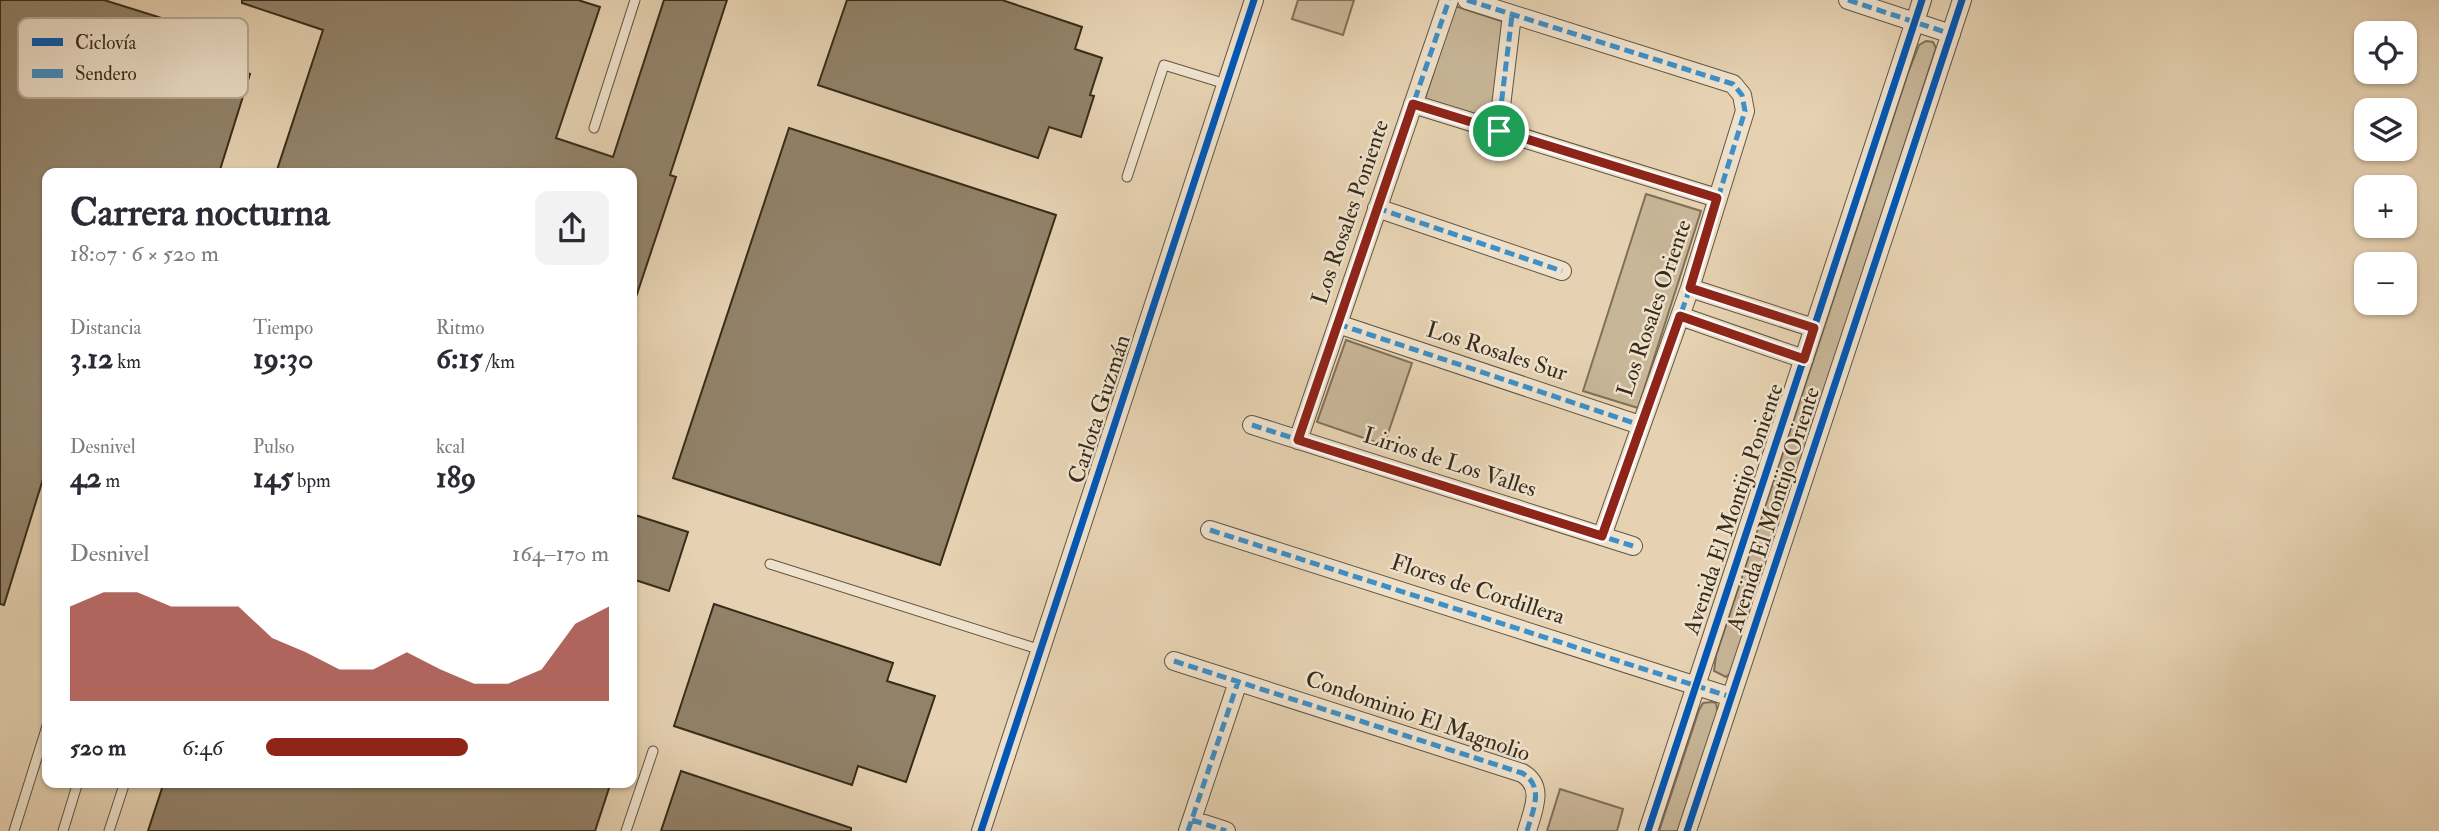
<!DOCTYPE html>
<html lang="es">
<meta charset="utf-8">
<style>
body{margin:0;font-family:"IM FELL Double Pica",serif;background:#f2f2f3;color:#2b2b33;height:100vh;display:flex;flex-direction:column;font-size:26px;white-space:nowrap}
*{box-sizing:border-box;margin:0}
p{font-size:23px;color:#7c7c81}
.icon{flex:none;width:38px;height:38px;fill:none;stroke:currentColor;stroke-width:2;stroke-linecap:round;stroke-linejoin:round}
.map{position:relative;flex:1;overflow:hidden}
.details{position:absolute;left:42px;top:168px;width:595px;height:620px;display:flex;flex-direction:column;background:#fff;border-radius:14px;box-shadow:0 2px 5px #0004}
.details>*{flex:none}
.tools{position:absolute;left:2354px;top:21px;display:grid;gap:14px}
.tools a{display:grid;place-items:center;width:63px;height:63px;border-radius:14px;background:#fff;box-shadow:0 2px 5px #0004;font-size:35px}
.pin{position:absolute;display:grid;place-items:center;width:60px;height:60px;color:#fff;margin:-30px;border:4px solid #fff;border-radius:50%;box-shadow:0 2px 7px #0007}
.round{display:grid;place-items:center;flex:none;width:74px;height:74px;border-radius:14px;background:#f2f2f3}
.overview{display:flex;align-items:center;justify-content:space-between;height:119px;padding:0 28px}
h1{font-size:38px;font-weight:700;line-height:52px}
.figures{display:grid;grid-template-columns:repeat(3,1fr);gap:10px;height:119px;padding:7px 28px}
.figures div{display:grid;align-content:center}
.figures b{font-size:30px;font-weight:700}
.figures small{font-size:19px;font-weight:400}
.figures p{font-size:19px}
.chart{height:196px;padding:14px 28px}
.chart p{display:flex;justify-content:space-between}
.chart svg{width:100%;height:126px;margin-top:7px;fill:#8f2418;opacity:.7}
ul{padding:0 28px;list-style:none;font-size:23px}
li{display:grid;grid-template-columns:112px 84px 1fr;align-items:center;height:52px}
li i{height:18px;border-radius:9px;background:#8f2418}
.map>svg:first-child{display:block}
</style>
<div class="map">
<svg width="2439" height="831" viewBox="0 0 2439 831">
<rect width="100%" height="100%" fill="#e6d2b2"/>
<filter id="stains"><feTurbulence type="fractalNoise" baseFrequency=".00286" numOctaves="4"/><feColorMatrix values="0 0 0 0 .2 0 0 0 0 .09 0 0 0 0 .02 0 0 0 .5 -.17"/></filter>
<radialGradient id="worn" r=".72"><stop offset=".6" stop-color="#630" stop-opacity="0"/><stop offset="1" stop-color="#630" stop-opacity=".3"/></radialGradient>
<path fill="#c8b698" stroke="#807059" stroke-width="2" d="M 1298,0 L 1354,0 L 1343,35 L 1292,19 Z
M 1455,6 L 1504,22 L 1492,119 L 1425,99 Z
M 1926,41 L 1933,42 L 1936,48 L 1733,671 L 1726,677 L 1714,671 L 1716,656 L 1908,73 L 1919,45 Z
M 1646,194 L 1701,211 L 1638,408 L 1583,391 Z
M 1346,340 L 1412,363 L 1384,445 L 1317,422 Z
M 1712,702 L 1716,703 L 1718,713 L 1679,831 L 1659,831 L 1699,710 L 1703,703 Z
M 1560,789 L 1623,809 L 1617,831 L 1547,831 Z"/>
<path fill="#928269" stroke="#372b1a" stroke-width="2" d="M 0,0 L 104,0 L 219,36 L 211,62 L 250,74 L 219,173 L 47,173 L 47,466 L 4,605 L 0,604 Z
M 242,0 L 578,0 L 600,7 L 556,138 L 613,157 L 664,0 L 727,0 L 670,175 L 676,177 L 635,300 L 632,299 L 632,173 L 276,173 L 323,30 L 242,3 Z
M 847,0 L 1002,0 L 1082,27 L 1075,49 L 1102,58 L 1090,95 L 1094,96 L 1081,137 L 1049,127 L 1038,158 L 818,85 Z
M 789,128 L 1056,215 L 940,565 L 673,478 Z
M 632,514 L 688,532 L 669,591 L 632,579 Z
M 714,604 L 893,663 L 887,681 L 935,696 L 906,782 L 858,766 L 852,785 L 674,726 Z
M 681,771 L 851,828 L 851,831 L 661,831 Z
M 164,782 L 611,782 L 595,831 L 148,831 Z"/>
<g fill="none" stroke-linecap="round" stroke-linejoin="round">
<g stroke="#635540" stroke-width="11">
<path id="service" d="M 594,128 L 635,0
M 1127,177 L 1164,65 L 1226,84
M 770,564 L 1041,650
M 14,831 L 47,726
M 63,831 L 78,782
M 109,831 L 125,782
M 626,831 L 653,751"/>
</g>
<g stroke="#635540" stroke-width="20">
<path id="minor" d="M 1467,0 L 1733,84 L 1742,95 L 1745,111 L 1690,288 L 1602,536
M 1848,0 L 1951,34
M 1413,104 L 1717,198
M 1498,131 L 1512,15
M 1377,208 L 1562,271
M 1690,288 L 1814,328
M 1680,316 L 1804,359
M 1338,324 L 1640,425
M 1252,425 L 1633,546
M 1298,440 L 1449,0
M 1210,530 L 1731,697
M 1174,661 L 1522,773 C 1545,786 1533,810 1527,831
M 1192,820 L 1226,831
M 981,831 L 1254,0
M 1188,831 L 1238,682
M 1648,831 L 1922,0
M 1687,831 L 1962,0"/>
</g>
<use href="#service" stroke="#efe2cd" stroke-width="9"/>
<use href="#minor" stroke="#efe2cd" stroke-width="18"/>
<path stroke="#3d90c9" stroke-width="5" stroke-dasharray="10 5" stroke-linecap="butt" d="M 1467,0 L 1733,84 L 1742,95 L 1745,111 L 1690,288 L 1602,536
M 1848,0 L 1951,34
M 1413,104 L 1717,198
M 1498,131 L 1512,15
M 1377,208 L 1562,271
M 1690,288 L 1814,328
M 1680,316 L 1804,359
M 1338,324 L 1640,425
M 1252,425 L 1633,546
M 1298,440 L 1449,0
M 1210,530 L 1731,697
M 1174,661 L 1522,773 C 1545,786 1533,810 1527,831
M 1192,820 L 1226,831
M 1188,831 L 1238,682"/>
<g stroke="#efe2cd" stroke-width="11">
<path id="cycleway" d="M 981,831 L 1254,0
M 1648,831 L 1922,0
M 1687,831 L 1962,0"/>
</g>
<use href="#cycleway" stroke="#0057b8" stroke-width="7"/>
</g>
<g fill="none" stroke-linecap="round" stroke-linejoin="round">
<g stroke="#fff" stroke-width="14">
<path id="route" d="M 1413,104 L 1717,198 L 1690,288 L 1814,328 L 1804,359 L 1680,316 L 1602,536 L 1298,440 Z"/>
</g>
<use href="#route" stroke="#8f2418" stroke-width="9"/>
</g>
<g text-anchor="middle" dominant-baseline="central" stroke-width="5" stroke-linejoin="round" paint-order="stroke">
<g font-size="23" fill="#372b1a" stroke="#efe2cd">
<text transform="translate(1350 212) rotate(-71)">Los Rosales Poniente</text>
<text transform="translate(1654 308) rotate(-71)">Los Rosales Oriente</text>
<text transform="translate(1497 351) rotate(18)">Los Rosales Sur</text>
<text transform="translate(1099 409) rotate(-72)">Carlota Guzmán</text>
<text transform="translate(1450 462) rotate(18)">Lirios de Los Valles</text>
<text transform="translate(1733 509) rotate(-71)">Avenida El Montijo Poniente</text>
<text transform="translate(1773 509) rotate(-72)">Avenida El Montijo Oriente</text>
<text transform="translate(1478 589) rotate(18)">Flores de Cordillera</text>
<text transform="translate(1418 716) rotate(19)">Condominio El Magnolio</text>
</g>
</g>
<rect x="18" y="18" width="230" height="80" rx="10" fill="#efe2cd" stroke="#b8ab97" stroke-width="2"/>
<rect x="32" y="38" width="31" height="8" fill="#0057b8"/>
<rect x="32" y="69" width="31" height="9" fill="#3d90c9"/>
<g font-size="19" fill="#372b1a">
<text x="75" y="49">Ciclovía</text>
<text x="75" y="80">Sendero</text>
</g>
<rect width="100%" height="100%" filter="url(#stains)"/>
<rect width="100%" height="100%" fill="url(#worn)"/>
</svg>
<div class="tools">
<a><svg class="icon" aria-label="locate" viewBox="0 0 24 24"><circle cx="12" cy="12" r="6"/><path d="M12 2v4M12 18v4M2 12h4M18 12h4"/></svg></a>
<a><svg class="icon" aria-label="layers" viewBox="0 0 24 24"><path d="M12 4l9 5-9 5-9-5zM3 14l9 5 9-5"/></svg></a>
<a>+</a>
<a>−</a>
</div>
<div class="pin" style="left:1499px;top:131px;background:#1e9e55"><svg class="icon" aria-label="arrive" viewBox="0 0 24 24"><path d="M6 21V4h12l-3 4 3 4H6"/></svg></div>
<section class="details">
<div class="overview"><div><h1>Carrera nocturna</h1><p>18:07 · 6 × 520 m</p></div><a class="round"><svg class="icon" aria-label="share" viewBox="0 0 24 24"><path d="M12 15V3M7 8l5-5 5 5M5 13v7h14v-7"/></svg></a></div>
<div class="figures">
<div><p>Distancia</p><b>3.12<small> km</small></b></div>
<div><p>Tiempo</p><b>19:30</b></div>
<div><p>Ritmo</p><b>6:15<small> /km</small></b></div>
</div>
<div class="figures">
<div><p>Desnivel</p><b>42<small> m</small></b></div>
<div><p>Pulso</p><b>145<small> bpm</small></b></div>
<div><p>kcal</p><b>189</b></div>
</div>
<div class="chart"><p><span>Desnivel</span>164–170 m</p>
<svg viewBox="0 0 160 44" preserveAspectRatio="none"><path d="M0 44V11L10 6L20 6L30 11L40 11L50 11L60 22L70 27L80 33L90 33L100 27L110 33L120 38L130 38L140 33L150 17L160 11V44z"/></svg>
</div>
<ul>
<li><b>520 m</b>6:46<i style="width:59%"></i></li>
</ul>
</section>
</div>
